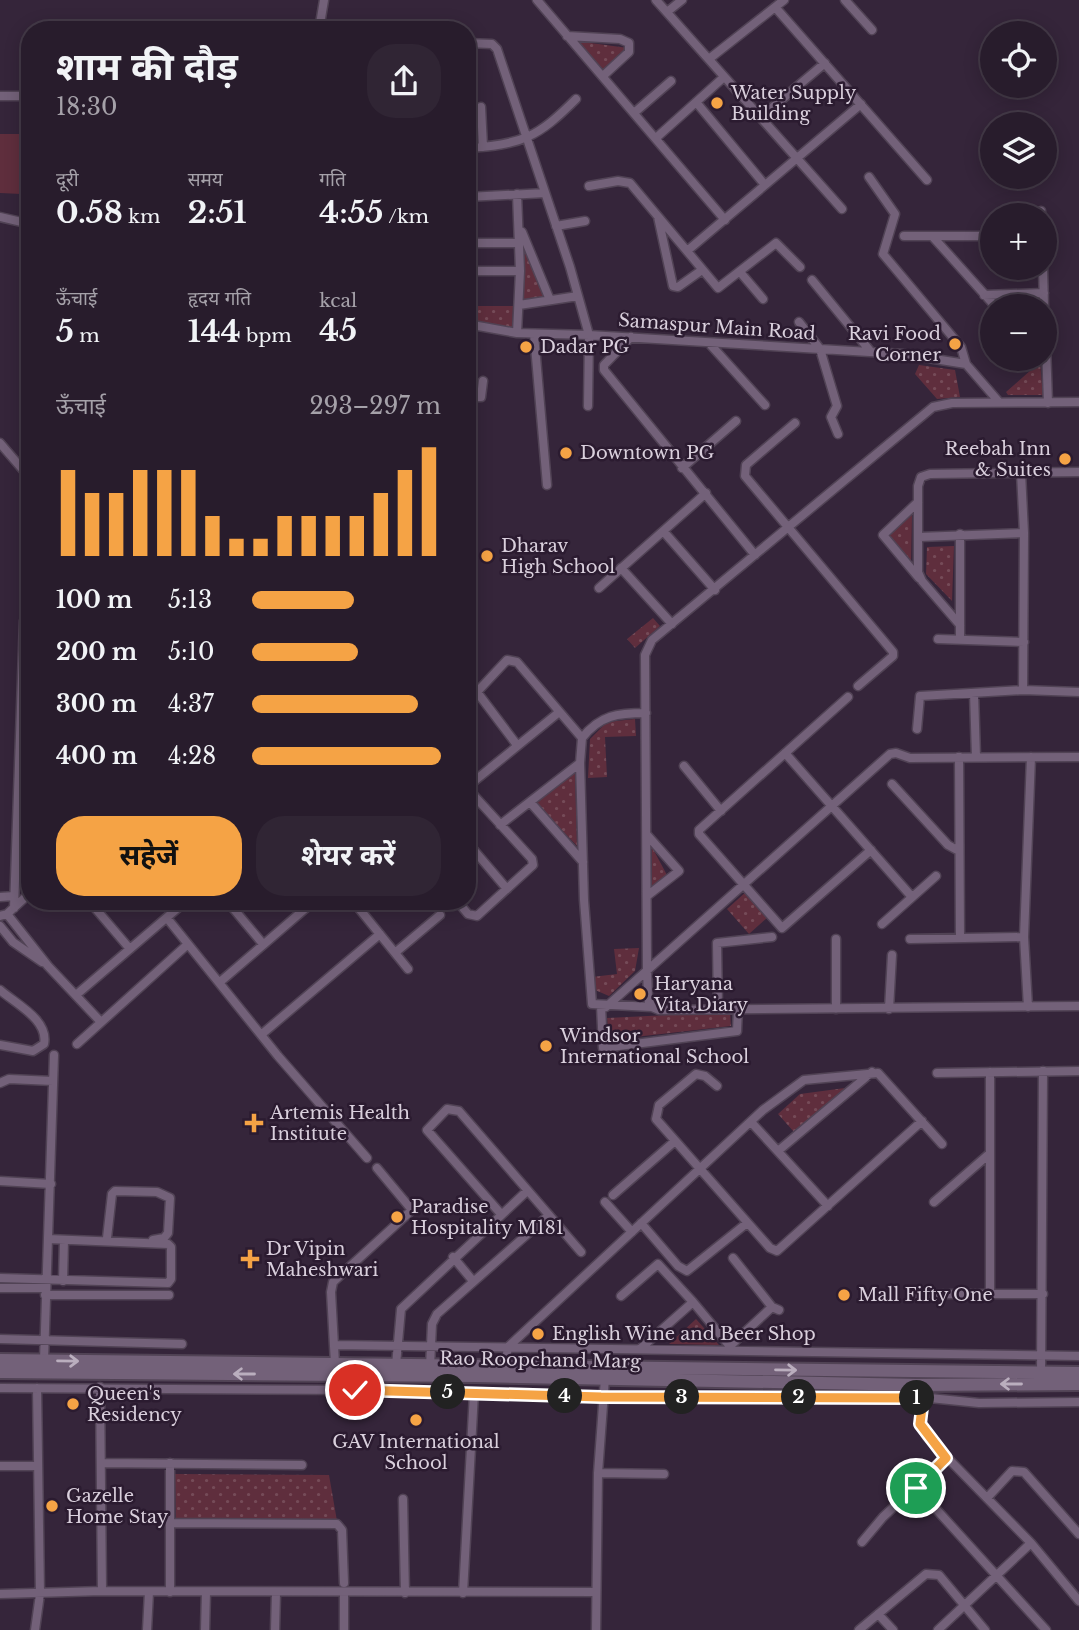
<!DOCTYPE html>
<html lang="hi">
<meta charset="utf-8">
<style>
body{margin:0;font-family:"Libre Baskerville","Noto Sans Devanagari",serif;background:#302534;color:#f1f3f6;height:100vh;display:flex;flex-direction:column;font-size:26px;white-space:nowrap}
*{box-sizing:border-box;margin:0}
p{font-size:23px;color:#a5a1a9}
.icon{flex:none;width:38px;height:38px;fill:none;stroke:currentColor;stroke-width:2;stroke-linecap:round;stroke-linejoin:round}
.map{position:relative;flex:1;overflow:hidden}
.sheet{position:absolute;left:21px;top:21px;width:455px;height:889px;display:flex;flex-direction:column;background:#281c2c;border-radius:28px;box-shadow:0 4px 18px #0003,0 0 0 2px #443a48}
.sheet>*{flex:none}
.buttons{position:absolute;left:980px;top:21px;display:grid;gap:14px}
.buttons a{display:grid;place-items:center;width:77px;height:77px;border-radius:50%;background:#281c2c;box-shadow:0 4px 18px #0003,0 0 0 2px #443a48;font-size:35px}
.pin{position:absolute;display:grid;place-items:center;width:60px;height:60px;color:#fff;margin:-30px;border:4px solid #fff;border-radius:50%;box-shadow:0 2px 7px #0007}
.km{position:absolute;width:35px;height:35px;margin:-18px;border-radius:50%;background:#222;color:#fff;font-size:19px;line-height:35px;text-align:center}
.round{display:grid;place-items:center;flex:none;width:74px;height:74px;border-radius:28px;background:#302534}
.summary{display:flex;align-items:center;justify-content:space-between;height:119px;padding:0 35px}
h1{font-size:38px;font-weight:700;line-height:52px}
.metrics{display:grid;grid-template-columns:repeat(3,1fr);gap:10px;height:119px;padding:7px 35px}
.metrics div{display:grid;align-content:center}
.metrics b{font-size:30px;font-weight:700}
.metrics small{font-size:19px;font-weight:400}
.metrics p{font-size:19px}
.chart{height:196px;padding:14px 35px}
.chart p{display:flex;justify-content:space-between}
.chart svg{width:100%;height:126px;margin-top:7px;stroke:#f5a345;stroke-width:6}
.cta{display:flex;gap:14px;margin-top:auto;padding:14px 35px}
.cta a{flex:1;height:80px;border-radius:28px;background:#f5a345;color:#111;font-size:28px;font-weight:700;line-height:80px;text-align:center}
.cta a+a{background:#302534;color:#f1f3f6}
ul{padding:0 35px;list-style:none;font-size:23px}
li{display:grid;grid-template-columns:112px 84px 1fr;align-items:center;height:52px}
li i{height:18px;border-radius:9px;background:#f5a345}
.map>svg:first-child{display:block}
</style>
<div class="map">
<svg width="1079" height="1630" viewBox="0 0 1079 1630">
<defs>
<pattern id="park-dots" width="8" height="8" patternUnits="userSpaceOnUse" patternTransform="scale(1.75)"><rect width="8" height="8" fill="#5f2e3d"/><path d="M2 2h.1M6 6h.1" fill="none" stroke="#754b58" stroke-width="1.8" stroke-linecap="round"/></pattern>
</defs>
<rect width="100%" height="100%" fill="#35253a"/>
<path fill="#5f2e3d" d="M 0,134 L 22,134 L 21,194 L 0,193 Z"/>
<path fill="url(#park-dots)" d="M 576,41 L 628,48 L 604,70 Z
M 525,246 L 548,299 L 520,303 Z
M 467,306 L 513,306 L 512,328 L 467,320 Z
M 1040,362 L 1043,395 L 1008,395 L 1006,392 Z
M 919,365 L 955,370 L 960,397 L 937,399 L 915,374 Z
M 912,515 L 911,563 L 888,535 Z
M 954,546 L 952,601 L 926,574 L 927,547 Z
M 653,618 L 660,626 L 635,648 L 627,639 Z
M 635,719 L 636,736 L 605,737 L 607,777 L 588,778 L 590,739 L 607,722 Z
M 575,772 L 577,846 L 535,802 Z
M 652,847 L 668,877 L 652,890 Z
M 747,891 L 769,916 L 749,934 L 727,909 Z
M 639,948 L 635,971 L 609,996 L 595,990 L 592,977 L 617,974 L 614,949 Z
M 730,1012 L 731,1026 L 609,1040 L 607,1018 Z
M 845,1088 L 794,1132 L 778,1114 L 800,1094 Z
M 696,1319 L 719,1345 L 669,1344 Z
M 175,1474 L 329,1475 L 337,1521 L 176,1521 Z"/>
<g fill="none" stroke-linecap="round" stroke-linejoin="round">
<g stroke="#514355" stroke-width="11">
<path id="minor" d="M 537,0 L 725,220
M 656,0 L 842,209
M 845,0 L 872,30
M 775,7 L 927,180
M 667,12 L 682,0
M 319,30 L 324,0
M 567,36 L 620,39 L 629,43 L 629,52 L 603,76
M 467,43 L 492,44 L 497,49 L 570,267 L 589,335 L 588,406
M 709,59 L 784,0
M 0,96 L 30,96
M 696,102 L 765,185
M 481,107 L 483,147
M 634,113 L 671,81
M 761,117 L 825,63
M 656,138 L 724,77
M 467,148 C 522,145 538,137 576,99
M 869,177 L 895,214 L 883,254 L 961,347 L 966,364 L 999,402
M 28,184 L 30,95
M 589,186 L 618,181 L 630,183 L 718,288 L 776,243 L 800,267
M 517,194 L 520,271 L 517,333
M 467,197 L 545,193
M 1041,215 L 1041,211
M 0,217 L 30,224
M 658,217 L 673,286 L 678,287 L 702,270
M 556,226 L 585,221
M 522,232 L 550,300
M 904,236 L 992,236
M 933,237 L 995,306
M 467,243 L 519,243
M 687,251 L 861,104
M 1043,268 L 1044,306
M 467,271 L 520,271
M 740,272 L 763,299
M 812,280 L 871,352
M 984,295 L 1044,293
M 519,305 L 578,296
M 1045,316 L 1048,403
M 799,322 L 820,349 L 837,406 L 831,417 L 838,434
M 467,324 L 517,333 L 589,335 L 903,354 L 966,364
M 534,334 L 547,485
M 631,337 L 604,365 L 604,370 L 755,555
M 709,343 L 765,405
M 467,397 L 481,397 L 483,381
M 795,423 L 746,465 L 745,476 L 893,652 L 893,656 L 858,686
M 0,443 L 30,478
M 682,468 L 736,421
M 1021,473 L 1024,533 L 1023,690
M 918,502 L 883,535 L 919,578
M 664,532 L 715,590
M 960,534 L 960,639
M 919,537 L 1024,533
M 621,568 L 672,624
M 599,588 L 706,493
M 960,625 L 922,581 L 918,572 L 918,486 L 921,477 L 930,474 L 1079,472
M 938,639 L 1024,642
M 974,693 L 976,757
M 848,697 L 699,830 L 699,834 L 782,928 L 871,850
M 917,729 L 920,696 L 1023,690 L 1079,692
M 517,745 L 477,692 L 507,660 L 517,662 L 582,738
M 785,753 L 912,897
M 959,757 L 960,937
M 580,763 L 584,900 L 592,1004 L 652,1007 L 659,1010 L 1079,1006
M 684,766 L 721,811
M 892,784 L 948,845 L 959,851
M 467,787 L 558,713
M 530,802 L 583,862
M 18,811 L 30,802
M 18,816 L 30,831
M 500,825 L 580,763 L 582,738 C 600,715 618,713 646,713
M 647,835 L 679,871 L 647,896
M 467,842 L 507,889
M 0,897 L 14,896
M 89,901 L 130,949
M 227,901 L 263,944
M 353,901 L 408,969
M 457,901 L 468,914 L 477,916 L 533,865 L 532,859 L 467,788
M 14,908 L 24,621 L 30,611
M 7,914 L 48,966 L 100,1021
M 0,916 L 7,914 L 30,893
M 167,918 L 278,1056 L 367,1158
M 882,924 L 936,876
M 0,926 L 13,942 L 42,962
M 836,939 L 836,1009
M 910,939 L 1024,937
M 396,952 L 440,915
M 220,982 L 314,901
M 0,990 C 16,1004 49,1020 44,1044 L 33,1051 L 0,1045
M 76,995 L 186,901
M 601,1006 L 603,1048 L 737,1031 L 738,1009
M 606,1007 L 890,754 L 896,753 L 910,758 L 1079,757
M 652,1007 L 648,999 L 647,968 L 645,655 L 652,640 L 933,407 L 952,403 L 1079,402
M 1028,1007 L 1024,937 L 1031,757
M 718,1009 L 717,943 L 772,937
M 889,1009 L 892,955
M 262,1034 L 380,934
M 77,1044 L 188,944
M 937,1073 L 1079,1071
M 0,1083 L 9,1079 L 53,1081
M 717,1086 L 705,1076 L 696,1074 L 659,1105 L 656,1119 L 770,1248 L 777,1251 L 922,1121
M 751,1122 L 828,1206
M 778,1151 L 872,1072
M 0,1181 L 51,1184
M 613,1195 L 675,1141
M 605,1202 L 632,1232
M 934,1202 L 988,1155
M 501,1214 L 427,1130 L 447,1109 L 459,1111 L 581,1252
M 641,1223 L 678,1266 L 687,1271 L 747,1223
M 107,1238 L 112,1194 L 115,1191 L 157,1192 L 170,1198 L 168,1233 L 164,1238 L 153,1240
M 453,1257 L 473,1281
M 733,1258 L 772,1307 L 779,1310
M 0,1278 L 168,1283 L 171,1279 L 171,1247 L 168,1244 L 48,1239
M 63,1281 L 64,1240
M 0,1288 L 45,1288
M 990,1293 L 990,1072
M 912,1294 L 1043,1294
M 45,1295 L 169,1295
M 621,1296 L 658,1264 L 693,1302
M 0,1339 L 182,1344
M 335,1345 L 1079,1356
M 730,1346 L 772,1307
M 640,1349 L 693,1302 L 733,1350
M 44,1360 L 54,1055
M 335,1364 L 331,1292 L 333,1282 L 412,1210 L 377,1168
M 396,1365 L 401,1309 L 527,1191
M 430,1367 L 432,1324 L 437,1314 L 549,1215
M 505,1367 L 508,1347 L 763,1110 L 804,1080 L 878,1073 L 942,1144
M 1041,1373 L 1043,1071
M 100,1387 L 102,1591
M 0,1388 L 369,1390 L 602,1397 L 920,1397 L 979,1403 L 1079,1402
M 923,1399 L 920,1424 L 927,1437 L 1031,1543 L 1079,1601
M 102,1463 L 302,1465
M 170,1463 L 170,1592
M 0,1466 L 38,1466
M 598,1473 L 664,1474
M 916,1487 L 1046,1630
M 987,1498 L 1012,1471 L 1024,1472 L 1079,1534
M 403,1499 L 405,1593
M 170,1523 L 337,1524 L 342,1530 L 344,1583
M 862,1542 L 883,1517 L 946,1458
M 463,1593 L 474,1393
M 0,1594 L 102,1591 L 596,1592
M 878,1614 L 893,1630
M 35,1630 L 40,1594 L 37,1388
M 147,1630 L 149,1592
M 205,1630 L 206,1592
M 275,1630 L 276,1593
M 344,1630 L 344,1593
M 596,1630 L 598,1473 L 605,1378
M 859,1630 L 926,1574 L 939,1575 L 985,1630
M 938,1630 L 1031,1543"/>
</g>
<g stroke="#514355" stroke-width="16">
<path id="secondary" d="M 0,1360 L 1079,1373
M 0,1372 L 475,1376 L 916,1385 L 1079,1384"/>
</g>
<use href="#minor" stroke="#736179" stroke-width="8"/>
<use href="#secondary" stroke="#736179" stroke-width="12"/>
</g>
<defs><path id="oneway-shaft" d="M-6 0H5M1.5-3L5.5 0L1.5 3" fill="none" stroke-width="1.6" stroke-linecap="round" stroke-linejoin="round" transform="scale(1.75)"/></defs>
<g stroke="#baaebe">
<use href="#oneway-shaft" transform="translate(68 1361) rotate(1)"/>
<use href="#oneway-shaft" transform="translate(786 1370) rotate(1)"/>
<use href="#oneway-shaft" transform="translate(244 1374) rotate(-180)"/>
<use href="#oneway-shaft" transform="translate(1011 1384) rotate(180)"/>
</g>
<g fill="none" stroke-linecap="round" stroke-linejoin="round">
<g stroke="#fff" stroke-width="14">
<path id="route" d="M 355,1390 L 601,1397 L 920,1398 L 923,1399 L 920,1424 L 946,1458 L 916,1488"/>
</g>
<use href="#route" stroke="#f5a345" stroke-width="9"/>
</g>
<g fill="#f5a345" stroke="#2b1b30" stroke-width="2.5">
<circle cx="717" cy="103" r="7"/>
<circle cx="955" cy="344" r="7"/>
<circle cx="526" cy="347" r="7"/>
<circle cx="566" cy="453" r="7"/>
<circle cx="1065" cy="459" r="7"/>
<circle cx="487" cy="556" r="7"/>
<circle cx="640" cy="994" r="7"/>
<circle cx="546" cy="1046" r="7"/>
<path d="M250.5 1112.5h7v7h7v7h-7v7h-7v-7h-7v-7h7z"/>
<circle cx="397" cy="1217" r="7"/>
<path d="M246.5 1248.5h7v7h7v7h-7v7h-7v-7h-7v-7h7z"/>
<circle cx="844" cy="1295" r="7"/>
<circle cx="538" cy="1334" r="7"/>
<circle cx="73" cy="1404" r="7"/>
<circle cx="416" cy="1420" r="7"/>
<circle cx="52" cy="1506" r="7"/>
</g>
<g text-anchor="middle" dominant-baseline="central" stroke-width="5" stroke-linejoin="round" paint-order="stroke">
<g font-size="18" fill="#d9cfdc" stroke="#2b1b30" text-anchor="start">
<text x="731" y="93">Water Supply<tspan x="731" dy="21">Building</tspan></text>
<text x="941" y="334" text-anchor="end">Ravi Food<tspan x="941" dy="21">Corner</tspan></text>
<text x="540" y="347">Dadar PG</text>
<text x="1051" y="449" text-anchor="end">Reebah Inn<tspan x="1051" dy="21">&amp; Suites</tspan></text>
<text x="580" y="453">Downtown PG</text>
<text x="501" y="546">Dharav<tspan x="501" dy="21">High School</tspan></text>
<text x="654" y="984">Haryana<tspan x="654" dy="21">Vita Diary</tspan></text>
<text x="560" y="1036">Windsor<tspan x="560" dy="21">International School</tspan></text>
<text x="270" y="1113">Artemis Health<tspan x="270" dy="21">Institute</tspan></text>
<text x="411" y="1207">Paradise<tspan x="411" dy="21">Hospitality M181</tspan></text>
<text x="266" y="1249">Dr Vipin<tspan x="266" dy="21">Maheshwari</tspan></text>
<text x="858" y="1295">Mall Fifty One</text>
<text x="552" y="1334">English Wine and Beer Shop</text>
<text x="87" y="1394">Queen's<tspan x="87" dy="21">Residency</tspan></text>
<text x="416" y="1442" text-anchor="middle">GAV International<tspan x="416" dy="21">School</tspan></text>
<text x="66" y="1496">Gazelle<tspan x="66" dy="21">Home Stay</tspan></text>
</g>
<g font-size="18" fill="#d9cfdc" stroke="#2b1b30">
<text transform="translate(717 327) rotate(4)">Samaspur Main Road</text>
<text transform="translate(540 1360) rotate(1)">Rao Roopchand Marg</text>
</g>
</g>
</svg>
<div class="buttons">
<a><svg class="icon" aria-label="locate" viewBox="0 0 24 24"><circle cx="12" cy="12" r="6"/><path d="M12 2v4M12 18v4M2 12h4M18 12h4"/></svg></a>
<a><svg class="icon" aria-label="layers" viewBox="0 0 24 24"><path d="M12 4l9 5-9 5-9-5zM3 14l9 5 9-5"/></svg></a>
<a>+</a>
<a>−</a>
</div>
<div class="pin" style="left:916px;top:1488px;background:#1e9e55"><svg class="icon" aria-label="arrive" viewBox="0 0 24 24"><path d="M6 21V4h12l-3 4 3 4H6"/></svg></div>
<div class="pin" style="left:355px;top:1390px;background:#d93025"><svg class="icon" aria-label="check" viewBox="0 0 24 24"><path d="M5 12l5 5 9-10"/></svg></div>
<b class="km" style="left:917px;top:1398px">1</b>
<b class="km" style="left:799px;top:1397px">2</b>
<b class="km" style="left:682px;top:1397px">3</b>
<b class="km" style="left:565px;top:1396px">4</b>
<b class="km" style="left:448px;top:1392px">5</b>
<section class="sheet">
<div class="summary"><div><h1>शाम की दौड़</h1><p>18:30</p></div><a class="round"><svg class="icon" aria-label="share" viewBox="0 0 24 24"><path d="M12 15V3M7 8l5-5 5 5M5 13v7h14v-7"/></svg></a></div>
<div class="metrics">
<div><p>दूरी</p><b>0.58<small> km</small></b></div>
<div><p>समय</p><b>2:51</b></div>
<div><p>गति</p><b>4:55<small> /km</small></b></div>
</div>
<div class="metrics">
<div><p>ऊँचाई</p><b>5<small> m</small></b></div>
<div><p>हृदय गति</p><b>144<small> bpm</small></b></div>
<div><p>kcal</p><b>45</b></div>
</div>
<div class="chart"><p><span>ऊँचाई</span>293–297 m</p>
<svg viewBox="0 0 160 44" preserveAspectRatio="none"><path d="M5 44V14M15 44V22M25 44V22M35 44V14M45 44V14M55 44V14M65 44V30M75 44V38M85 44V38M95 44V30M105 44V30M115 44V30M125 44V30M135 44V22M145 44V14M155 44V6"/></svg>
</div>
<ul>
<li><b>100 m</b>5:13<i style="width:54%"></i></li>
<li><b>200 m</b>5:10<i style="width:56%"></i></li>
<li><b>300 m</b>4:37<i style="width:88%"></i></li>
<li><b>400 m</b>4:28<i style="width:100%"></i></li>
</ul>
<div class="cta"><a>सहेजें</a><a>शेयर करें</a></div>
</section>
</div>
